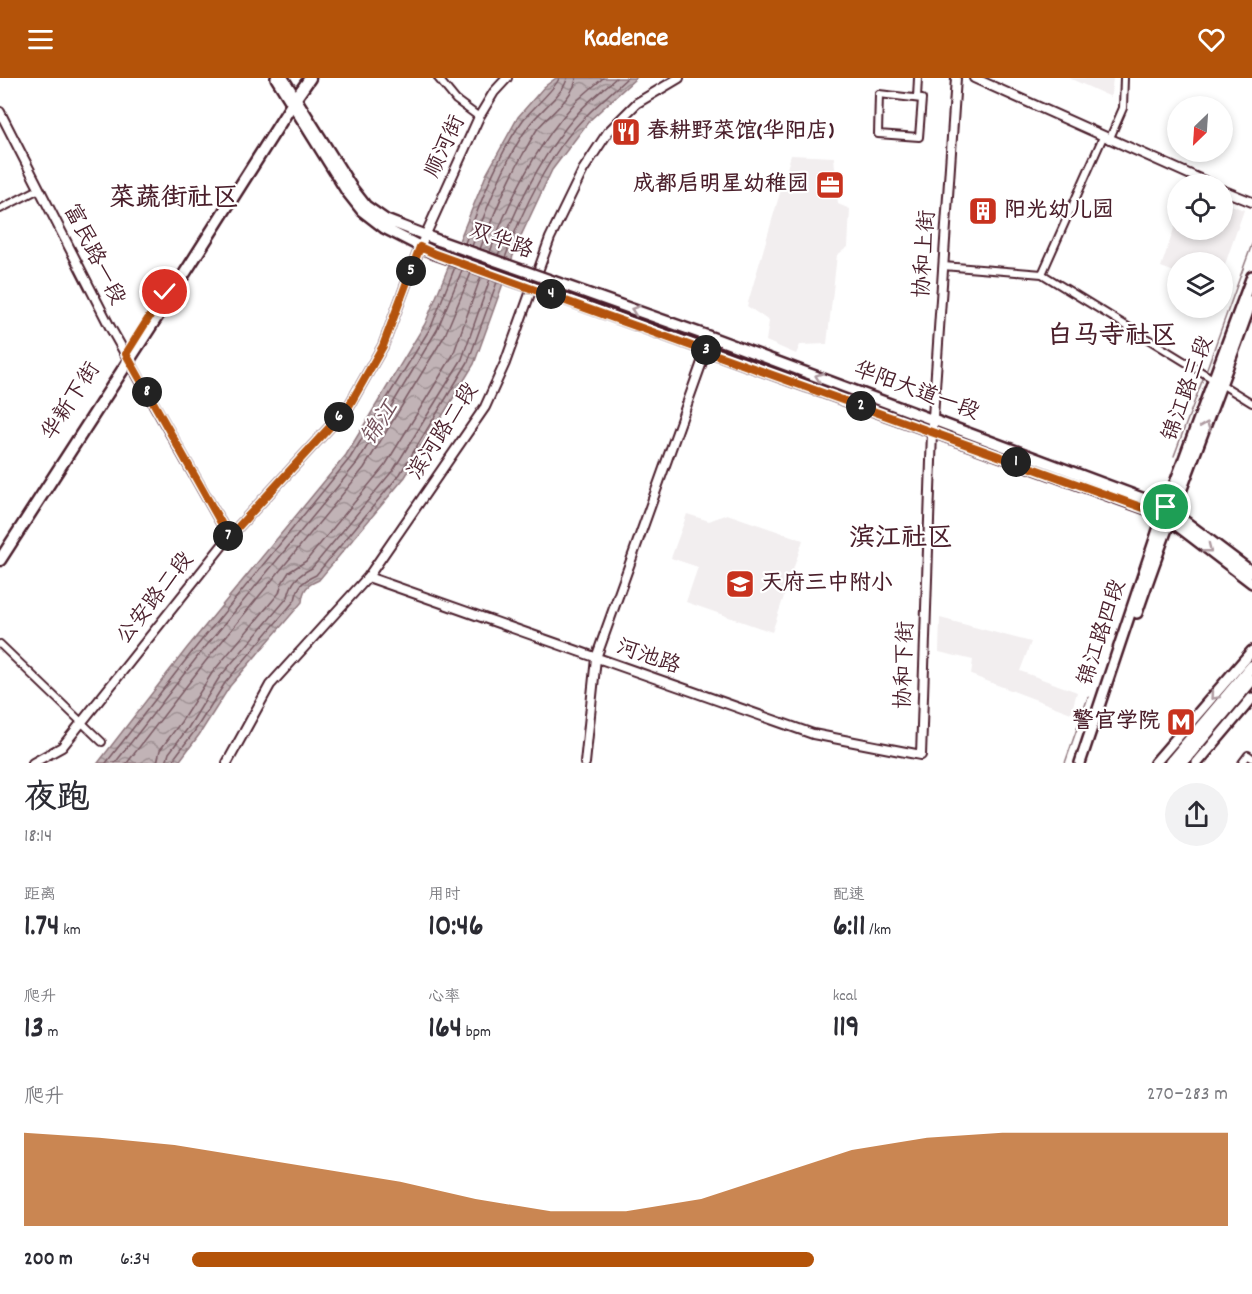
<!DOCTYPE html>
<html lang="zh">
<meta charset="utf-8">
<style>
body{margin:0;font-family:Dekko,"LXGW WenKai TC",sans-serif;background:#f2f2f3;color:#2b2b33;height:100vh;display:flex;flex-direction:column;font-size:22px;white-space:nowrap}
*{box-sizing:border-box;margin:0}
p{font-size:20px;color:#7c7c81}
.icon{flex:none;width:33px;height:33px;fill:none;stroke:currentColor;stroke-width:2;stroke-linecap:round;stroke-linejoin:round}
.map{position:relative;height:685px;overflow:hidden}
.panel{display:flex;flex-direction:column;background:#fff;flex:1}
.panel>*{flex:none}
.needle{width:39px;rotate:205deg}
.tools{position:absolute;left:1167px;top:18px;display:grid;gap:12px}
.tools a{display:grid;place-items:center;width:66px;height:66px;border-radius:50%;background:#fff;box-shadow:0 3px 9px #0003;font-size:30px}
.pin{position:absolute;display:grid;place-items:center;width:51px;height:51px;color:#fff;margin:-26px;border:3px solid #fff;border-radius:50%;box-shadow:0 2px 6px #0007}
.km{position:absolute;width:30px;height:30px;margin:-15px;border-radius:50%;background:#222;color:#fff;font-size:16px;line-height:30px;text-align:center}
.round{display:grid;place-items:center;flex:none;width:63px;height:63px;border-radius:32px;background:#f2f2f3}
.summary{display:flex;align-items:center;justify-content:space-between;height:102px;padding:0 24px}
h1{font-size:33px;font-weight:700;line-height:45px}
.figures{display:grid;grid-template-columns:repeat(3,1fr);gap:9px;height:102px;padding:6px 24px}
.figures div{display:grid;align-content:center}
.figures b{font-size:30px;font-weight:700}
.figures small{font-size:16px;font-weight:400}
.figures p{font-size:16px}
.chart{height:168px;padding:12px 24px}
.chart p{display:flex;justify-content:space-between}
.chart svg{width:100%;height:108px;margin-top:6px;fill:#b45309;opacity:.7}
ul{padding:0 24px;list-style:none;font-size:20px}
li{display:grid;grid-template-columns:96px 72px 1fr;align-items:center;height:45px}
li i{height:15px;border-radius:8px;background:#b45309}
header{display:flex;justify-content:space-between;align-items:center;height:78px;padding:0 24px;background:#b45309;color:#fff;font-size:27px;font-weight:700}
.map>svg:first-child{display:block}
</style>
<header><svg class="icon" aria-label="menu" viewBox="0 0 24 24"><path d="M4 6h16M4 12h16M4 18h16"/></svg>Kadence<svg class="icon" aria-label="heart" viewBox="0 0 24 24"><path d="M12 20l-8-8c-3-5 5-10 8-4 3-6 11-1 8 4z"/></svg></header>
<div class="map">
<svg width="1252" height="685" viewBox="0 0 1252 685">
<defs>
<pattern id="water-waves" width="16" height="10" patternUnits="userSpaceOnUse" patternTransform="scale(1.5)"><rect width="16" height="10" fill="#c1b3b6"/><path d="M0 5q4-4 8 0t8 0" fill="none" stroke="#9f9194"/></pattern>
</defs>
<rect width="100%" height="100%" fill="#fff"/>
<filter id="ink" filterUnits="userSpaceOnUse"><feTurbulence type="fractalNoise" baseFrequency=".0167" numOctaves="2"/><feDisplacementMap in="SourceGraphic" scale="12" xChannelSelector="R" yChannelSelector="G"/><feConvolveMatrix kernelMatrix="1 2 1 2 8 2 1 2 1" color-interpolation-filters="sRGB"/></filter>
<g filter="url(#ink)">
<path fill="#f2eeef" d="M 1069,0 L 1113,0 L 1111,19 Z
M 791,77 L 834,79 L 838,126 L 850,131 L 848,169 L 837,177 L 827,266 L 800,267 L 796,276 L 766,263 L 769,243 L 747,228 Z
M 1223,124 L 1244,132 L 1223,192 L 1222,184 L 1178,184 L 1177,195 L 1161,189 L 1177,142 L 1178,152 L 1222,152 Z
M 687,436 L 709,443 L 727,436 L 803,462 L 772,554 L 686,524 L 698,489 L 671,480 Z
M 940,540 L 1031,564 L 1020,593 L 1077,614 L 1071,635 L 971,597 L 973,582 L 939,574 Z"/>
<path fill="url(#water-waves)" stroke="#91787e" stroke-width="1.5" d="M 556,0 L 636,0 L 589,43 L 552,92 L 518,164 L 474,286 L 405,399 L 319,502 C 307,507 303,511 302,524 L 230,608 L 199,657 L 178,685 L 98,685 L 187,570 L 346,377 L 425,246 L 486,97 L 518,39 L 544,9 Z"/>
<path fill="#fff" d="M 457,161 L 514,182 L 505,207 L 447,185 Z"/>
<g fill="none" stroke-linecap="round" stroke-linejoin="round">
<path stroke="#7a5a63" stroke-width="1.5" d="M 465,165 C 481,124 497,78 523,42 C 530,33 558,8 559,0
M 472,168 C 488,129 505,80 530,46 C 539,34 566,13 567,0
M 480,171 C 493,139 505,108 522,78 C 527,69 532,59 538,50 C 550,36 575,18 576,0
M 490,174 C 509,122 535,70 572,28 C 581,18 593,9 603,0
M 498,177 C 517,126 542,76 578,35 C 589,22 604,11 616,0
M 505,180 C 522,132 550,74 586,38 C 599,25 613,13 627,0
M 106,685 L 192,574 L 350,380 L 431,249 L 455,189
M 115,685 L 198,578 L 357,385 L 437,252 L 462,192
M 127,685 L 205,584 L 364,390 L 445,257 L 471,195
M 157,685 L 160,672 L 181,644 L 212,595 L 279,515 L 282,505 L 289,494 L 306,483 L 386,386 L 453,277 L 481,198
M 166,685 L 169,675 L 188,650 L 219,600 L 288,519 C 291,504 298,497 312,490 L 394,391 L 462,281 L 490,201
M 174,685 L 175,679 L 194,654 L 225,605 L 295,522 C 298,507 303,503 316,497 L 400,396 L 468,284 L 497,204"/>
<path stroke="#91787e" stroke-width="1.5" d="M 1206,293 L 1252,166
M 1174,378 L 1204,298
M 1065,685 L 1088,619"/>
<g stroke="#4a1f2b" stroke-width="10">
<path id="minor" d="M 438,0 L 456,22 L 479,39
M 879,16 L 922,21 L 919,59 L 878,56 Z
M 917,20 L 918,0
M 1109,62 L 1123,30 L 1124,0
M 0,131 L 39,111
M 943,188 L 1042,196 L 1252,325
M 1042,196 L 1103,59
M 0,566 L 102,664
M 1242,685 L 1248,677 L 1252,680"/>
</g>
<g stroke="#4a1f2b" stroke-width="12">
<path id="tertiary" d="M 974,0 L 1211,106
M 0,34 L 110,249 L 229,459
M 1222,112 L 1252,124
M 368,499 L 813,656 L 921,677 L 932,354 L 956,0
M 33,685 L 62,669 L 229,459 L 349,328 L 383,268 L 420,169 L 479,39 L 494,14 L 507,0
M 227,685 L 270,607 L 368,499 L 485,329 L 505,285 L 550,160 L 583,92 L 608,54 L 637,25 L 679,0
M 585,685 L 596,580 L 711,259"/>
</g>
<g stroke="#4a1f2b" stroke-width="14">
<path id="secondary" d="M 276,0 L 347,114 L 362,133 L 384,150 L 435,176
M 283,0 L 352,110 L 366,128 L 386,142 L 440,163
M 550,202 L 711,259 L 1166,429 L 1252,494
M 546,214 L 1163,437 L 1252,505
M 1137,535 C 1173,429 1215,327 1252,222
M 1080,685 L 1163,437 L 1252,198
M 1155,685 L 1252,573
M 1197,685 L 1252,620"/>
</g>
<g stroke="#4a1f2b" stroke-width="15">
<path id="primary" d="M 0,482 L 171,217 L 296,20 L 310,0"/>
</g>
<g stroke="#4a1f2b" stroke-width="15">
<path id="trunk" d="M 1170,685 L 1252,588
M 1182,685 L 1252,602"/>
</g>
<use href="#minor" stroke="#fff" stroke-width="6"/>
<use href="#tertiary" stroke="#fff" stroke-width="8"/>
<use href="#secondary" stroke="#fff" stroke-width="9"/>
<use href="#primary" stroke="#fff" stroke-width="10"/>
<use href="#trunk" stroke="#fff" stroke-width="10"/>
<g stroke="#4a1f2b" stroke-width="14" stroke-linecap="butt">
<path id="secondary-bridge" d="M 440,163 L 550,202
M 435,176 L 546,214"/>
</g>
<use href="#secondary-bridge" stroke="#fff" stroke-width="9"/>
</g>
<defs><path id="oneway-chevron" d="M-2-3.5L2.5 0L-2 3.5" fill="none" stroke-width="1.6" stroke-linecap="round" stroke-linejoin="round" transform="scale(1.5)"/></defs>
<g stroke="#ae9aa0">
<use href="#oneway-chevron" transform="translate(635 232) rotate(-161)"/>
<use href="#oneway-chevron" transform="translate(819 299) rotate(-160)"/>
<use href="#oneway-chevron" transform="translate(1206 348) rotate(-68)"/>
<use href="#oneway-chevron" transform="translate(1208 471) rotate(38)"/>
<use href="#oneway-chevron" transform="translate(1214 618) rotate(131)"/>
</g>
</g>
<g fill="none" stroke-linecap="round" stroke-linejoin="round" filter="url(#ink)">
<g stroke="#fff" stroke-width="12">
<path id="route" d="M 165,214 L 126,276 L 229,459 L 349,328 L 383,268 L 420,169 L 435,176 L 1163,437 L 1166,429"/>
</g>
<use href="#route" stroke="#b45309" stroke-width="8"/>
</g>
<defs>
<g id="restaurant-square" transform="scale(1.5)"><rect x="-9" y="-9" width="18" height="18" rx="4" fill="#c8321e" stroke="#fff"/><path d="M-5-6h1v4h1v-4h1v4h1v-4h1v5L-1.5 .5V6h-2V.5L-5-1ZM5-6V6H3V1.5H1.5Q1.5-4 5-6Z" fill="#fff"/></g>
<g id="office-square" transform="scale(1.5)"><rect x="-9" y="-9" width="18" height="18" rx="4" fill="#c8321e" stroke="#fff"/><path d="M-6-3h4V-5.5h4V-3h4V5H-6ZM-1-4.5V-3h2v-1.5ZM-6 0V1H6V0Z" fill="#fff"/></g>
<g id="building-square" transform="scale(1.5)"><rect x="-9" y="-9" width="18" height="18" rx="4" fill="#c8321e" stroke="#fff"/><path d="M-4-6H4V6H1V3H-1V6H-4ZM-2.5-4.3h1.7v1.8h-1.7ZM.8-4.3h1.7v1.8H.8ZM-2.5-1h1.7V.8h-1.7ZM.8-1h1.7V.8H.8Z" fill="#fff"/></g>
<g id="school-square" transform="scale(1.5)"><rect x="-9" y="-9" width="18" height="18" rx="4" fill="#c8321e" stroke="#fff"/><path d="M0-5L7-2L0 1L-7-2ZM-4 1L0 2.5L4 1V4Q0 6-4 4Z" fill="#fff"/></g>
<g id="metro-square" transform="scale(1.5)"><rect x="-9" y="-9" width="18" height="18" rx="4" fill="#c8321e" stroke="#fff"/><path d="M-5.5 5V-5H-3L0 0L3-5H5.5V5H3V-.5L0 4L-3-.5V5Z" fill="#fff"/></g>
</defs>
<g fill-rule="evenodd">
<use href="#restaurant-square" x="626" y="54"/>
<use href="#office-square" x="830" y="107"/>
<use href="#building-square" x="983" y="133"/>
<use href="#school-square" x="740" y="506"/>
<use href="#metro-square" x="1181" y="644"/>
</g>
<g text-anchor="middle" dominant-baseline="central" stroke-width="4.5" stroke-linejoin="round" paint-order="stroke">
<g font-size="22" font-weight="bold" fill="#4a1f2b" stroke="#fff" text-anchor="start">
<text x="647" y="54">春耕野菜馆(华阳店)</text>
<text x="809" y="107" text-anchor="end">成都启明星幼稚园</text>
<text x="1004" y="133">阳光幼儿园</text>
<text x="761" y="506">天府三中附小</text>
<text x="1160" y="644" text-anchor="end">警官学院</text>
</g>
<g font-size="22" fill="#4a1f2b" stroke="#fff">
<text transform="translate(446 69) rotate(-65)">顺河街</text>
<text transform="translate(501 164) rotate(20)">双华路</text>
<text transform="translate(926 176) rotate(-86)">协和上街</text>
<text transform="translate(93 177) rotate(63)">富民路一段</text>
<text transform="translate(1189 311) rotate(-70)">锦江路三段</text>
<text transform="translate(916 314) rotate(20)">华阳大道一段</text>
<text transform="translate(72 324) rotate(-57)">华新下街</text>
<text transform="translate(444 354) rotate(-57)">滨河路二段</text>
<text transform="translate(156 521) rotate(-52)">公安路二段</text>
<text transform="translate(1103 555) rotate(-72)">锦江路四段</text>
<text transform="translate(648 580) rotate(19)">河池路</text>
<text transform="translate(906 587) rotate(-88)">协和下街</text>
</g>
<g font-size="24" font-style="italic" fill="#74535c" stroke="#fff">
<text transform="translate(381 346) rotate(-57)">锦江</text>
</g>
<g font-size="26" font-weight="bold" fill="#4a1f2b" stroke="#fff">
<text x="174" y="121">菜蔬街社区</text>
<text x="1112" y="259">白马寺社区</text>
<text x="901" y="461">滨江社区</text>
</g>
</g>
</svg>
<div class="tools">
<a><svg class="needle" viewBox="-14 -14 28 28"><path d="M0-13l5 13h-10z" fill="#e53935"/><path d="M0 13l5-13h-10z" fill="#7c7c81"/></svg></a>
<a><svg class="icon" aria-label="locate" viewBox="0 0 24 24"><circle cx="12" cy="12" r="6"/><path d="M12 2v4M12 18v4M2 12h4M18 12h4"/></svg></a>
<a><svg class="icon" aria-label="layers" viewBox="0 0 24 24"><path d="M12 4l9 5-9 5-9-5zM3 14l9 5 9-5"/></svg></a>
</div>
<div class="pin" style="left:1166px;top:429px;background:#1e9e55"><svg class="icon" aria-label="arrive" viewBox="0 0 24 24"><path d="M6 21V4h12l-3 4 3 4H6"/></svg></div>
<div class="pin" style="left:165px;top:214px;background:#d93025"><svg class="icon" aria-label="check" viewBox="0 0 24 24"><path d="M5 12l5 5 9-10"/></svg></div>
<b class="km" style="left:1016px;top:384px">1</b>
<b class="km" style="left:861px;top:328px">2</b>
<b class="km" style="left:706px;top:272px">3</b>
<b class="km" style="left:551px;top:216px">4</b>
<b class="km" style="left:411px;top:193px">5</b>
<b class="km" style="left:339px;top:339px">6</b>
<b class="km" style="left:228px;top:458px">7</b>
<b class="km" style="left:147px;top:314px">8</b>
</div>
<section class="panel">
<div class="summary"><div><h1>夜跑</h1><p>18:14</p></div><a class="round"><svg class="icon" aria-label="share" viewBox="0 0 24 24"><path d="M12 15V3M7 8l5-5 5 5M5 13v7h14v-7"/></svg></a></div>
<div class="figures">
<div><p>距离</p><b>1.74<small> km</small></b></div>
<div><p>用时</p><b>10:46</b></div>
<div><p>配速</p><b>6:11<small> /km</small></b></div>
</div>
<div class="figures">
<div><p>爬升</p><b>13<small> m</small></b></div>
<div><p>心率</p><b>164<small> bpm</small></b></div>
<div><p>kcal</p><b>119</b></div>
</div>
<div class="chart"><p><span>爬升</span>270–283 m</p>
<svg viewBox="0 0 160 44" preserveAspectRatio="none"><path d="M0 44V6L10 8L20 11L30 16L40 21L50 26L60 33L70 38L80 38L90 33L100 23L110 13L120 8L130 6L140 6L150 6L160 6V44z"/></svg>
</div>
<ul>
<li><b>200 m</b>6:34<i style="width:60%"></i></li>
</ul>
</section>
